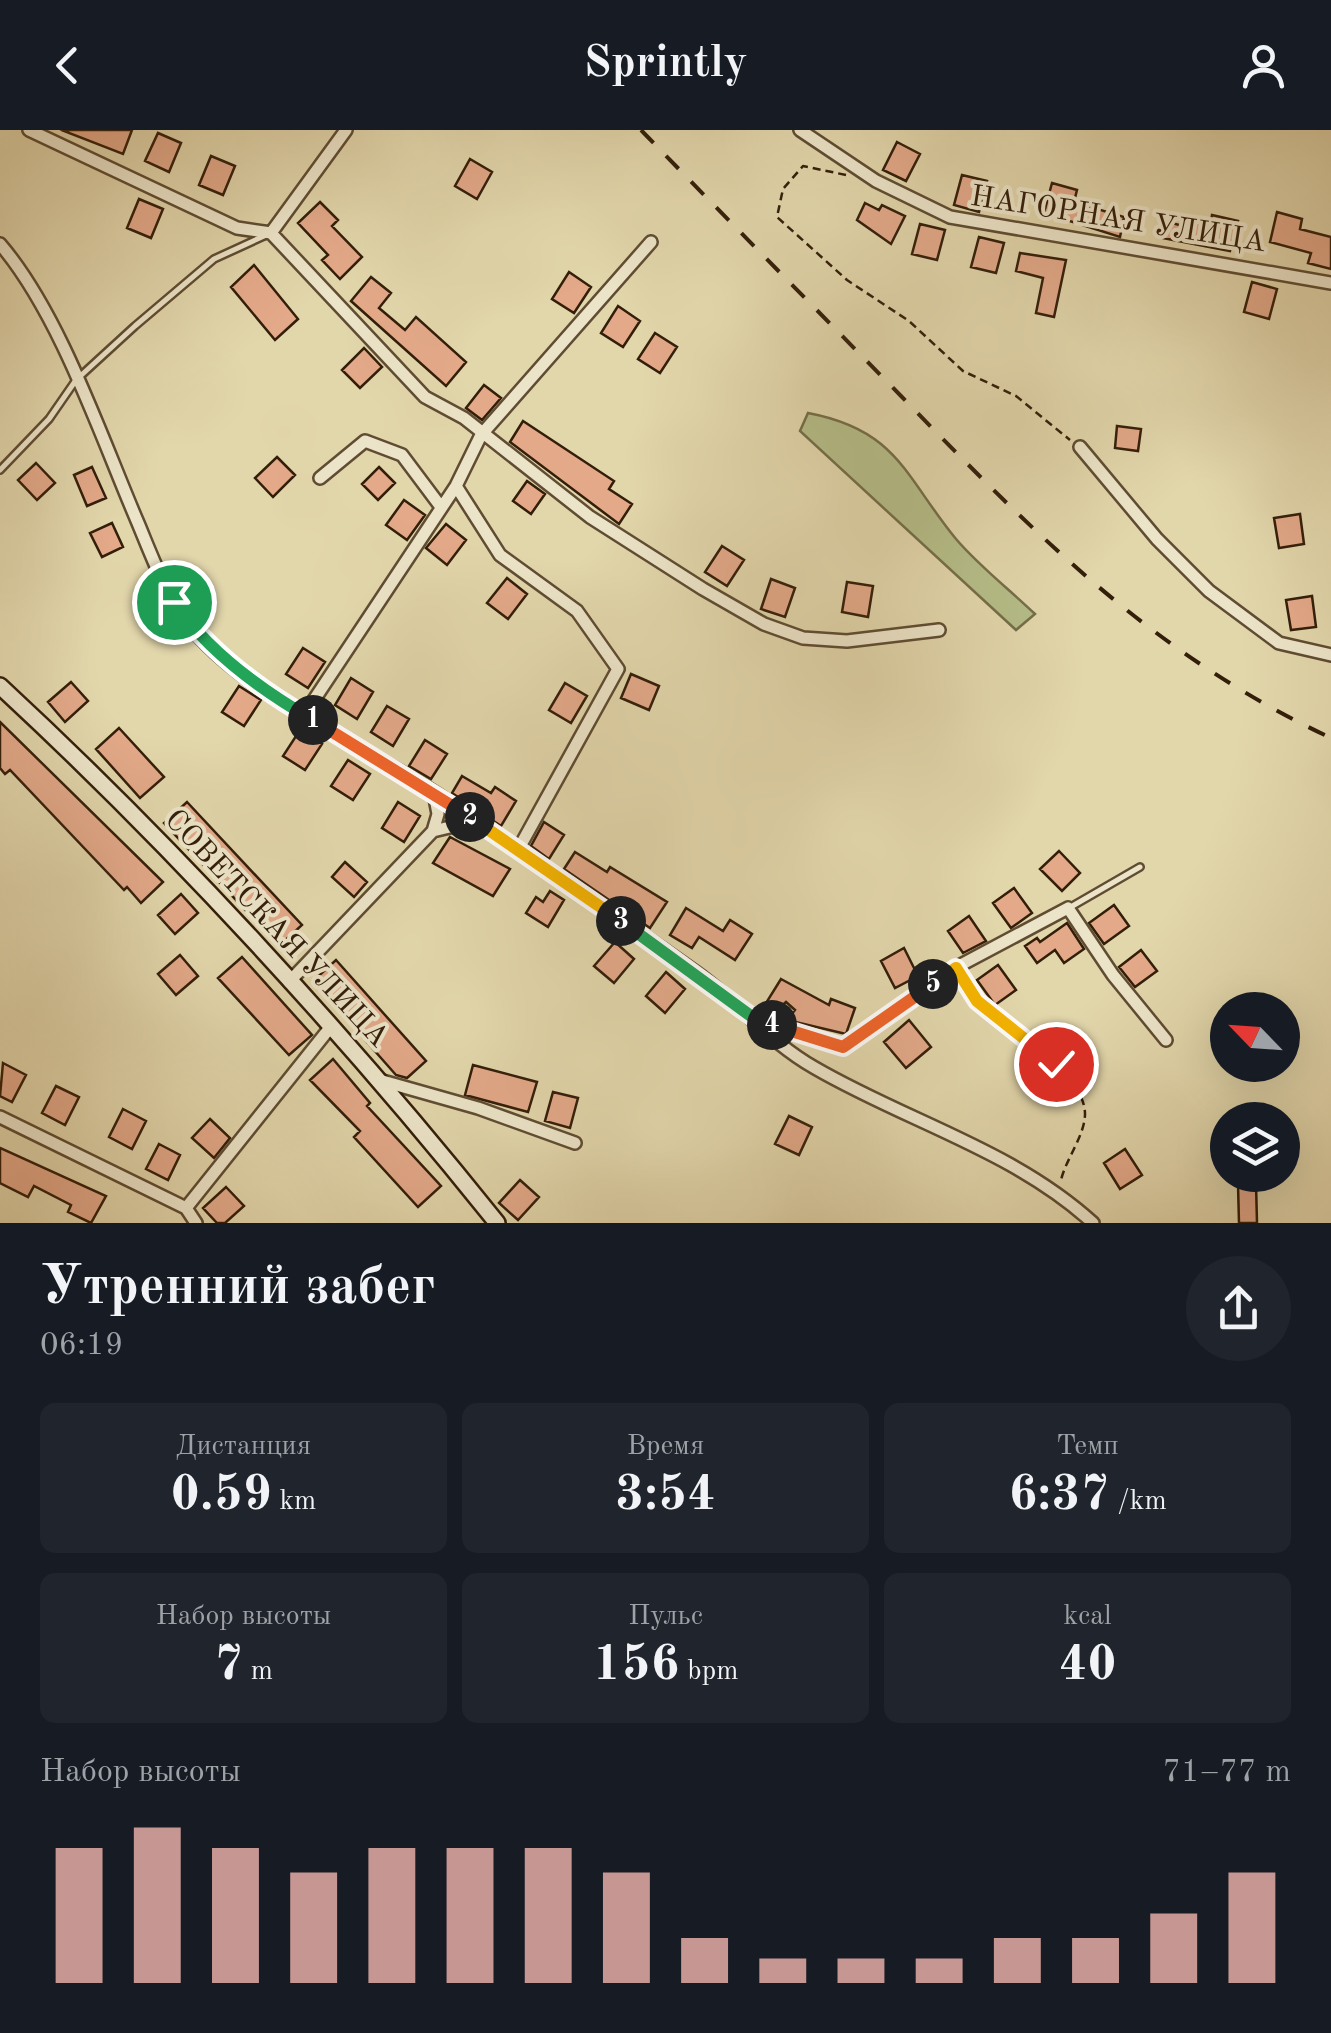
<!DOCTYPE html>
<html lang="ru">
<meta charset="utf-8">
<style>
body{margin:0;font-family:"Old Standard TT",serif;background:#20242c;color:#f1f3f6;height:100vh;display:flex;flex-direction:column;font-size:38px;white-space:nowrap}
*{box-sizing:border-box;margin:0}
p{font-size:32px;color:#9ea1a6}
.icon{flex:none;width:55px;height:55px;fill:none;stroke:currentColor;stroke-width:2;stroke-linecap:round;stroke-linejoin:round}
.map{position:relative;height:1093px;overflow:hidden}
.panel{display:flex;flex-direction:column;background:#171b24;flex:1}
.panel>*{flex:none}
.needle{width:65px;rotate:295deg}
.tools{position:absolute;left:1210px;top:862px;display:grid;gap:20px}
.tools a{display:grid;place-items:center;width:90px;height:90px;border-radius:50%;background:#171b24;box-shadow:0 10px 40px #0002;font-size:50px}
.pin{position:absolute;display:grid;place-items:center;width:85px;height:85px;color:#fff;margin:-42px;border:5px solid #fff;border-radius:50%;box-shadow:0 2px 10px #0007}
.km{position:absolute;width:50px;height:50px;margin:-25px;border-radius:50%;background:#222;color:#fff;font-size:28px;line-height:50px;text-align:center}
.round{display:grid;place-items:center;flex:none;width:105px;height:105px;border-radius:52px;background:#20242c}
.head{display:flex;align-items:center;justify-content:space-between;height:170px;padding:0 40px}
h1{font-size:55px;font-weight:700;line-height:75px}
.figures{display:grid;grid-template-columns:repeat(3,1fr);gap:15px;height:170px;padding:10px 40px}
.figures div{display:grid;align-content:center;border-radius:15px;background:#20242c;text-align:center}
.figures b{font-size:50px;font-weight:700}
.figures small{font-size:28px;font-weight:400}
.figures p{font-size:28px}
.chart{height:280px;padding:20px 40px}
.chart p{display:flex;justify-content:space-between}
.chart svg{width:100%;height:180px;margin-top:10px;stroke:#c59692;stroke-width:6}
header{display:flex;justify-content:space-between;align-items:center;height:130px;padding:0 40px;background:#171b24;font-size:45px;font-weight:700}
.map>svg:first-child{display:block}
</style>
<header><svg class="icon" aria-label="back" viewBox="0 0 24 24"><path d="M15 5l-7 7 7 7"/></svg>Sprintly<svg class="icon" aria-label="person" viewBox="0 0 24 24"><circle cx="12" cy="8" r="4"/><path d="M4 21q1-7 8-7t8 7"/></svg></header>
<div class="map">
<svg width="1331" height="1093" viewBox="0 0 1331 1093">
<rect width="100%" height="100%" fill="#e2d6ab"/>
<filter id="stains"><feTurbulence type="fractalNoise" baseFrequency=".002" numOctaves="4"/><feColorMatrix values="0 0 0 0 .2 0 0 0 0 .09 0 0 0 0 .02 0 0 0 .5 -.17"/></filter>
<radialGradient id="worn" r=".72"><stop offset=".6" stop-color="#630" stop-opacity="0"/><stop offset="1" stop-color="#630" stop-opacity=".3"/></radialGradient>
<path fill="#b5bd88" stroke="#746e49" stroke-width="2.5" d="M 808,283 C 898,300 905,347 956,409 C 979,436 1010,460 1035,484 L 1016,500 L 800,301 Z"/>
<path fill="#e3a989" stroke="#331e0a" stroke-width="2.5" d="M 70,0 L 132,0 L 123,24 L 64,1 Z
M 158,3 L 181,13 L 169,42 L 145,31 Z
M 897,12 L 920,24 L 906,51 L 883,40 Z
M 211,26 L 235,36 L 223,65 L 199,55 Z
M 470,29 L 492,42 L 477,69 L 455,56 Z
M 962,45 L 987,51 L 979,82 L 954,75 Z
M 1052,53 L 1077,60 L 1074,72 L 1124,87 L 1120,107 L 1044,83 Z
M 139,69 L 163,79 L 151,108 L 127,98 Z
M 320,72 L 338,90 L 332,96 L 362,127 L 340,149 L 322,130 L 328,125 L 298,93 Z
M 865,73 L 879,80 L 882,75 L 905,86 L 891,114 L 857,90 Z
M 1277,82 L 1302,89 L 1300,99 L 1331,107 L 1331,139 L 1308,133 L 1311,123 L 1270,112 Z
M 1212,85 L 1238,91 L 1230,121 L 1163,108 L 1168,92 L 1187,97 L 1189,88 L 1211,92 Z
M 920,94 L 945,100 L 937,130 L 912,124 Z
M 979,107 L 1004,113 L 996,143 L 971,137 Z
M 1020,123 L 1066,130 L 1054,187 L 1036,183 L 1043,148 L 1016,141 Z
M 254,135 L 298,189 L 275,210 L 231,157 Z
M 569,142 L 591,157 L 574,183 L 552,169 Z
M 371,147 L 391,163 L 379,178 L 405,200 L 416,187 L 466,232 L 446,256 L 351,171 Z
M 1252,152 L 1277,159 L 1269,189 L 1244,182 Z
M 618,176 L 640,191 L 623,217 L 601,203 Z
M 655,203 L 677,217 L 660,243 L 638,229 Z
M 364,218 L 382,237 L 360,258 L 342,240 Z
M 484,255 L 501,268 L 482,290 L 466,278 Z
M 523,291 L 614,351 L 609,359 L 632,374 L 619,394 L 510,312 Z
M 1117,296 L 1141,299 L 1138,321 L 1115,318 Z
M 277,327 L 295,345 L 273,367 L 255,348 Z
M 36,333 L 55,353 L 37,370 L 18,350 Z
M 92,337 L 106,368 L 87,376 L 74,345 Z
M 379,337 L 395,353 L 378,370 L 362,354 Z
M 527,351 L 545,364 L 531,384 L 513,371 Z
M 404,370 L 425,385 L 407,410 L 386,395 Z
M 1300,384 L 1304,414 L 1279,418 L 1274,388 Z
M 112,393 L 123,417 L 102,427 L 90,403 Z
M 446,394 L 466,410 L 447,435 L 426,418 Z
M 722,416 L 744,430 L 727,456 L 705,442 Z
M 507,448 L 527,464 L 508,489 L 487,473 Z
M 771,449 L 795,458 L 785,487 L 761,479 Z
M 847,452 L 873,456 L 868,487 L 842,482 Z
M 1312,466 L 1316,497 L 1291,500 L 1286,470 Z
M 303,518 L 325,532 L 308,558 L 286,544 Z
M 631,544 L 659,556 L 649,580 L 621,568 Z
M 351,548 L 373,562 L 357,589 L 335,575 Z
M 71,552 L 88,571 L 65,592 L 48,572 Z
M 565,553 L 587,566 L 571,593 L 549,580 Z
M 239,556 L 261,570 L 244,596 L 222,582 Z
M 387,576 L 409,589 L 393,616 L 371,602 Z
M 0,592 L 163,752 L 141,773 L 127,757 L 124,760 L 10,640 L 5,644 L 0,638 Z
M 119,598 L 164,647 L 140,668 L 96,619 Z
M 300,600 L 322,614 L 305,640 L 283,626 Z
M 425,610 L 447,624 L 431,649 L 409,636 Z
M 348,630 L 370,644 L 353,670 L 331,656 Z
M 462,646 L 491,663 L 495,657 L 516,671 L 501,696 L 452,663 Z
M 187,672 L 302,795 L 279,816 L 164,693 Z
M 398,672 L 420,686 L 404,712 L 382,698 Z
M 544,692 L 564,705 L 549,729 L 531,716 Z
M 450,707 L 510,739 L 493,766 L 433,733 Z
M 1059,721 L 1080,743 L 1062,761 L 1040,739 Z
M 575,722 L 607,742 L 610,737 L 667,772 L 650,798 L 564,739 Z
M 345,732 L 367,752 L 354,767 L 332,747 Z
M 1014,758 L 1032,783 L 1011,798 L 993,773 Z
M 550,761 L 564,770 L 548,797 L 526,783 L 536,767 L 543,772 Z
M 181,764 L 198,783 L 175,804 L 158,785 Z
M 1114,775 L 1129,796 L 1104,814 L 1089,793 Z
M 686,778 L 723,801 L 730,790 L 752,804 L 735,830 L 699,807 L 692,818 L 670,805 Z
M 969,786 L 986,811 L 963,823 L 948,801 Z
M 1067,793 L 1084,819 L 1064,833 L 1055,820 L 1037,833 L 1025,816 L 1037,808 L 1040,812 Z
M 615,812 L 634,829 L 614,853 L 594,836 Z
M 904,818 L 918,846 L 895,858 L 881,831 Z
M 1141,820 L 1157,841 L 1135,857 L 1119,837 Z
M 180,825 L 198,846 L 176,865 L 158,844 Z
M 242,827 L 312,905 L 289,925 L 218,848 Z
M 336,830 L 426,931 L 407,948 L 396,945 L 313,851 Z
M 998,835 L 1016,860 L 995,875 L 977,850 Z
M 666,842 L 685,859 L 665,883 L 646,866 Z
M 781,849 L 829,875 L 831,869 L 855,878 L 846,904 L 787,890 L 795,880 L 786,872 L 777,880 L 766,873 Z
M 909,890 L 931,917 L 906,938 L 884,912 Z
M 333,929 L 370,973 L 367,976 L 441,1056 L 418,1077 L 354,1007 L 360,1001 L 310,950 Z
M 3,933 L 26,945 L 12,972 L 0,966 Z
M 473,935 L 537,952 L 528,982 L 465,965 Z
M 56,956 L 79,967 L 65,995 L 42,983 Z
M 553,962 L 578,968 L 570,998 L 545,991 Z
M 123,979 L 146,991 L 132,1019 L 109,1007 Z
M 789,986 L 812,997 L 799,1025 L 775,1014 Z
M 210,989 L 230,1008 L 214,1028 L 192,1008 Z
M 159,1014 L 180,1025 L 168,1050 L 146,1039 Z
M 0,1018 L 106,1066 L 91,1093 L 68,1082 L 71,1075 L 34,1056 L 28,1067 L 0,1053 Z
M 1125,1019 L 1142,1045 L 1120,1059 L 1104,1033 Z
M 520,1050 L 539,1067 L 518,1090 L 499,1073 Z
M 1256,1053 L 1257,1093 L 1239,1093 L 1238,1054 Z
M 226,1057 L 244,1076 L 225,1093 L 217,1093 L 203,1078 Z"/>
<g fill="none" stroke-linecap="round" stroke-linejoin="round">
<g stroke="#5f4c32" stroke-width="10">
<path id="service" d="M 0,340 L 49,289 L 76,250 L 135,196 L 214,129 L 264,106
M 1069,778 L 1140,737"/>
</g>
<g stroke="#5f4c32" stroke-width="16">
<path id="minor" d="M 29,0 L 237,98 L 271,103 L 425,267 L 464,288 L 590,387 L 703,459 L 764,494 L 803,508 L 847,511 L 939,500
M 800,0 L 876,51 L 950,87 L 1331,153
M 271,103 L 346,0
M 0,114 C 60,184 101,307 138,393 C 153,429 168,471 194,501 C 254,570 364,615 440,666 C 526,725 613,783 697,843 C 740,874 769,912 815,938 C 908,992 1013,1020 1093,1093
M 1080,317 L 1157,409 L 1209,461 L 1279,513 L 1331,525
M 320,348 L 365,311 L 402,325 L 441,377
M 456,356 L 500,425 L 577,481 L 618,539 L 518,720
M 304,585 L 456,356 L 481,305 L 651,112
M 433,701 L 475,691
M 289,852 L 433,701 L 438,684 L 434,663
M 756,890 L 843,917 L 955,838 L 1068,778 L 1113,845 L 1166,910
M 379,950 L 478,978 L 575,1013
M 0,987 L 186,1078 L 196,1093
M 186,1078 L 329,899"/>
</g>
<g stroke="#331e0a" stroke-width="20">
<path id="secondary" d="M 0,556 C 174,717 349,908 497,1093"/>
</g>
<path stroke="#331e0a" stroke-width="2.5" stroke-dasharray="8 5" stroke-linecap="butt" d="M 846,45 L 803,36 L 783,59 L 777,87 L 847,150 L 909,191 L 963,241 L 1016,266 L 1070,310
M 962,849 C 988,887 1085,938 1085,984 C 1085,1005 1066,1029 1061,1050"/>
<use href="#service" stroke="#ece4c8" stroke-width="5"/>
<use href="#minor" stroke="#ece4c8" stroke-width="11"/>
<use href="#secondary" stroke="#ece4c8" stroke-width="15"/>
<path stroke="#331e0a" stroke-width="4" stroke-dasharray="18 18" stroke-linecap="butt" d="M 641,0 C 727,89 814,177 901,266 C 1036,405 1152,524 1331,608"/>
</g>
<g fill="none" stroke-linecap="round" stroke-linejoin="round">
<g stroke="#fff" stroke-width="20">
<path id="split-1" d="M 174,472 C 208,522 261,560 313,590"/>
</g>
<g stroke="#fff" stroke-width="20">
<path id="split-2" d="M 313,590 L 470,687"/>
</g>
<g stroke="#fff" stroke-width="20">
<path id="split-3" d="M 470,687 L 621,791"/>
</g>
<g stroke="#fff" stroke-width="20">
<path id="split-4" d="M 621,791 L 755,889 L 772,895"/>
</g>
<g stroke="#fff" stroke-width="20">
<path id="split-5" d="M 772,895 L 843,917 L 933,854"/>
</g>
<g stroke="#fff" stroke-width="20">
<path id="split-6" d="M 933,854 L 956,838 L 977,871 L 1056,934"/>
</g>
<use href="#split-1" stroke="#22a559" stroke-width="12"/>
<use href="#split-2" stroke="#f0652b" stroke-width="12"/>
<use href="#split-3" stroke="#f5b400" stroke-width="12"/>
<use href="#split-4" stroke="#22a559" stroke-width="12"/>
<use href="#split-5" stroke="#f0652b" stroke-width="12"/>
<use href="#split-6" stroke="#f5b400" stroke-width="12"/>
</g>
<g text-anchor="middle" dominant-baseline="central" stroke-width="8" stroke-linejoin="round" paint-order="stroke">
<g font-size="30" fill="#331e0a" stroke="#ece4c8">
<text transform="translate(1118 90) rotate(9)">НАГОРНАЯ УЛИЦА</text>
<text transform="translate(276 799) rotate(47)">СОВЕТСКАЯ УЛИЦА</text>
</g>
</g>
<rect width="100%" height="100%" filter="url(#stains)"/>
<rect width="100%" height="100%" fill="url(#worn)"/>
</svg>
<div class="tools">
<a><svg class="needle" viewBox="-14 -14 28 28"><path d="M0-13l5 13h-10z" fill="#e53935"/><path d="M0 13l5-13h-10z" fill="#9ea1a6"/></svg></a>
<a><svg class="icon" aria-label="layers" viewBox="0 0 24 24"><path d="M12 4l9 5-9 5-9-5zM3 14l9 5 9-5"/></svg></a>
</div>
<div class="pin" style="left:174px;top:472px;background:#1e9e55"><svg class="icon" aria-label="arrive" viewBox="0 0 24 24"><path d="M6 21V4h12l-3 4 3 4H6"/></svg></div>
<div class="pin" style="left:1056px;top:934px;background:#d93025"><svg class="icon" aria-label="check" viewBox="0 0 24 24"><path d="M5 12l5 5 9-10"/></svg></div>
<b class="km" style="left:313px;top:590px">1</b>
<b class="km" style="left:470px;top:687px">2</b>
<b class="km" style="left:621px;top:791px">3</b>
<b class="km" style="left:772px;top:895px">4</b>
<b class="km" style="left:933px;top:854px">5</b>
</div>
<section class="panel">
<div class="head"><div><h1>Утренний забег</h1><p>06:19</p></div><a class="round"><svg class="icon" aria-label="share" viewBox="0 0 24 24"><path d="M12 15V3M7 8l5-5 5 5M5 13v7h14v-7"/></svg></a></div>
<div class="figures">
<div><p>Дистанция</p><b>0.59<small> km</small></b></div>
<div><p>Время</p><b>3:54</b></div>
<div><p>Темп</p><b>6:37<small> /km</small></b></div>
</div>
<div class="figures">
<div><p>Набор высоты</p><b>7<small> m</small></b></div>
<div><p>Пульс</p><b>156<small> bpm</small></b></div>
<div><p>kcal</p><b>40</b></div>
</div>
<div class="chart"><p><span>Набор высоты</span>71–77 m</p>
<svg viewBox="0 0 160 44" preserveAspectRatio="none"><path d="M5 44V11M15 44V6M25 44V11M35 44V17M45 44V11M55 44V11M65 44V11M75 44V17M85 44V33M95 44V38M105 44V38M115 44V38M125 44V33M135 44V33M145 44V27M155 44V17"/></svg>
</div>
</section>
